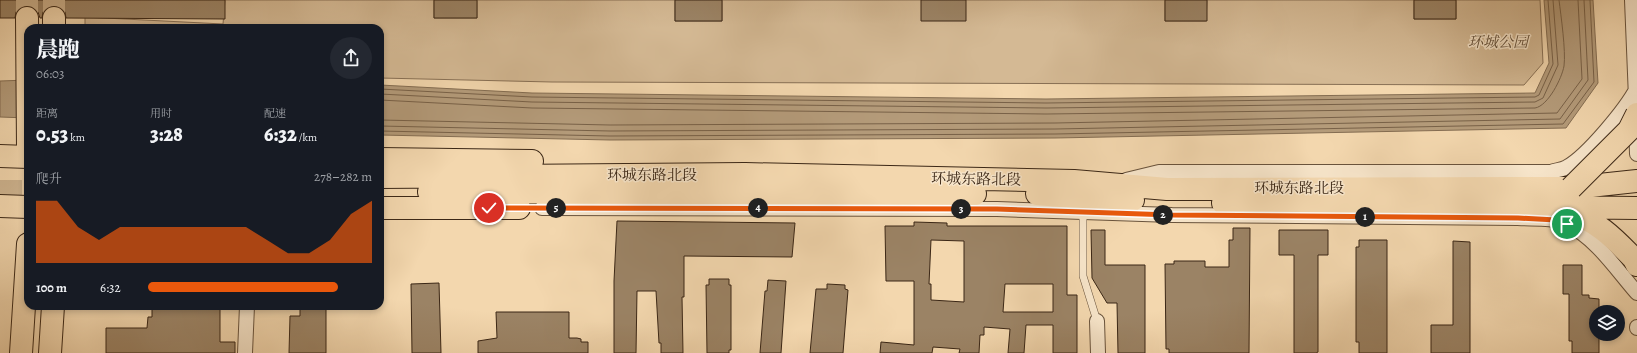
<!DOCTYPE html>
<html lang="zh">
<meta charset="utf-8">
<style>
body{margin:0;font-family:Alegreya,"Noto Serif SC",serif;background:#242831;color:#f1f3f6;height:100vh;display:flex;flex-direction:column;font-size:15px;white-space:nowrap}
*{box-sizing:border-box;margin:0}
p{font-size:13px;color:#9ea1a6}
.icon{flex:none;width:22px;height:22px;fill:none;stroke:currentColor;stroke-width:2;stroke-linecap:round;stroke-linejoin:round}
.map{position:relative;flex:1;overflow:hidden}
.panel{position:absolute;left:24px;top:24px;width:360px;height:286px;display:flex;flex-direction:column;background:#171b24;border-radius:12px;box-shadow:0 2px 6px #0003}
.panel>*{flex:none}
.buttons{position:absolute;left:1589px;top:305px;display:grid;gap:8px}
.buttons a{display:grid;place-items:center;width:36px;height:36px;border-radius:50%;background:#171b24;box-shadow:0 2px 6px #0003;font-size:20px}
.pin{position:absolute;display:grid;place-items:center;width:34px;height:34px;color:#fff;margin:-17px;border:2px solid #fff;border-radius:50%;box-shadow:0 1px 4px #0007}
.km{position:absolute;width:20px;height:20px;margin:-10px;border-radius:50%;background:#222;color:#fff;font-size:11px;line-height:20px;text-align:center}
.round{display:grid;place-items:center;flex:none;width:42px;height:42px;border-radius:21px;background:#242831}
.headline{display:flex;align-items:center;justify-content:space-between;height:68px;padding:0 12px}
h1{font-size:22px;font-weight:800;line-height:30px}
.figures{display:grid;grid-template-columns:repeat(3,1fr);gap:6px;height:68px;padding:4px 12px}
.figures div{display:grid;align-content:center}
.figures b{font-size:20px;font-weight:800}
.figures small{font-size:11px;font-weight:400}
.figures p{font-size:11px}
.chart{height:112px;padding:8px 12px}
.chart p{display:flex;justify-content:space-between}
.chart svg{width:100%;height:72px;margin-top:4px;fill:#ea580c;opacity:.7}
ul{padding:0 12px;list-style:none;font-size:13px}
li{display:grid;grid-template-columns:64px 48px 1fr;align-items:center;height:30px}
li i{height:10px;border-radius:5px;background:#ea580c}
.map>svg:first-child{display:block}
</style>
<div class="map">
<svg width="1637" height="353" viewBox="0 0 1637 353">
<rect width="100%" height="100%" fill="#f3d7ae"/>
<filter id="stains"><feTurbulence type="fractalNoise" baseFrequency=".005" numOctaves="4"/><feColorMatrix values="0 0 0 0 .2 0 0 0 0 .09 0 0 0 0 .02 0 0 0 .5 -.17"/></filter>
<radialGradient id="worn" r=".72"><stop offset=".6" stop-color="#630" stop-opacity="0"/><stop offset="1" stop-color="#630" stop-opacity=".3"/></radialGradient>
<path fill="#d4b994" stroke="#887055" d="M 225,0 L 434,0 L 434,18 L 477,18 L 477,0 L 675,0 L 675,21 L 722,21 L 722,0 L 1165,0 L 1165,21 L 1206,21 L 1207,0 L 1414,0 L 1414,19 L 1456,19 L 1456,0 L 1540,0 L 1543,63 L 1524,85 L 552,82 L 380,78 L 380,28 L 85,28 L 85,17 L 223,24 Z"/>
<path fill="#b49b7a" stroke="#846d52" d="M 1544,0 L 1593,0 L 1598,83 L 1566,128 L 1055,138 L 610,140 L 380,135 L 380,85 L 532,93 L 1046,99 L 1535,93 L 1549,63 Z
M 28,80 L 28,118 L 0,117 L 0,81 Z"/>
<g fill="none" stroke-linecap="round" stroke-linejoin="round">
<path stroke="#786148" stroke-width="1" d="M 380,89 L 532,97 L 1046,103 L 1535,97 L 1539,95 L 1553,64 L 1548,0
M 380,94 L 532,102 L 1046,108 L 1535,102 L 1543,98 L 1558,65 L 1553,0
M 380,100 L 532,108 L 1046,114 L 1535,108 C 1548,106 1562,78 1564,66 C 1566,51 1561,16 1559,0
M 380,120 L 610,125 L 1055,123 L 1557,113 L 1582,79 L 1578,0
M 380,126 L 610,131 L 1055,129 L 1560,119 L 1588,80 L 1584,0
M 380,131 L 610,136 L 1055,134 L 1563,124 L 1594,82 L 1590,0"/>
</g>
<path fill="#9b8365" stroke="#3b2716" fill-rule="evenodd" d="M 0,0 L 225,0 L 225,19 L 66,18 L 65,12 L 61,7 L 54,6 L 47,7 L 43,12 L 42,18 L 40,18 L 38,12 L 33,7 L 27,6 L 20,7 L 16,12 L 15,18 L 0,18 Z
M 434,0 L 477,0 L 477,18 L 434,18 Z
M 675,0 L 722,0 L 722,21 L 675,21 Z
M 921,0 L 966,0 L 966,21 L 921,21 Z
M 1165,0 L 1207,0 L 1207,21 L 1165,21 Z
M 1414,0 L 1456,0 L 1456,19 L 1414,19 Z
M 617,221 L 795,223 L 792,257 L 684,256 L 684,297 L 682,297 L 683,353 L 661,353 L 661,343 L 659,343 L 656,291 L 637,291 L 636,353 L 614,353 L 614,281 Z
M 914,222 L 947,223 L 947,226 L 1067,226 L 1067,295 L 1077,295 L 1077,353 L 1053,353 L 1053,325 L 1026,325 L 1024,353 L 1008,353 L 1010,329 L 984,327 L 984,335 L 980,335 L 979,353 L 959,353 L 960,349 L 933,347 L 932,353 L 880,353 L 881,342 L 914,345 L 914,281 L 886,281 L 885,226 L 914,226 ZM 931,240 L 964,241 L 964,302 L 931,300 L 931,284 L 929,284 ZM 1005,284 L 1053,284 L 1053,312 L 1003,312 Z
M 1233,228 L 1250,228 L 1249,353 L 1169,353 L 1169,349 L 1166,349 L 1165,264 L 1174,264 L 1174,261 L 1205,261 L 1205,267 L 1229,267 L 1229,240 L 1233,240 Z
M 1091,230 L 1105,230 L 1105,265 L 1145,265 L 1145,353 L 1118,353 L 1117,303 L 1107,303 L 1092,278 Z
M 1279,230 L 1328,230 L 1328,255 L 1318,255 L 1318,352 L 1316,353 L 1294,353 L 1294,255 L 1279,255 Z
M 1359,240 L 1387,240 L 1387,353 L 1359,353 L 1359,342 L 1356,342 L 1356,247 L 1359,247 Z
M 1453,241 L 1470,242 L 1470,353 L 1431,353 L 1431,325 L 1453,325 Z
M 1563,265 L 1582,265 L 1582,295 L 1589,295 L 1589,298 L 1599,299 L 1599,312 L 1596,312 L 1596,334 L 1599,334 L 1599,353 L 1572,353 L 1572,341 L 1569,341 L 1569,294 L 1563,294 Z
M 709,279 L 729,279 L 729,285 L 731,285 L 731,350 L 729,350 L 729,353 L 707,353 L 706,285 L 709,285 Z
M 768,280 L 786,281 L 781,353 L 760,353 L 765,291 L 767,291 Z
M 439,283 L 441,353 L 412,353 L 411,284 Z
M 827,284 L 845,285 L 845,289 L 848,290 L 843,353 L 810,353 L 816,289 L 827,289 Z
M 152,306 L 220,306 L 220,342 L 235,342 L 235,353 L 106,353 L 106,328 L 147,328 L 148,317 L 152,317 Z
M 300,306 L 326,306 L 326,353 L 289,353 L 290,316 L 300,316 Z
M 496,312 L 569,312 L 569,338 L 577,338 L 581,339 L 581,342 L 588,342 L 588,353 L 478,353 L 478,341 L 497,338 Z"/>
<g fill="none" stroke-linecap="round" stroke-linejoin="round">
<path stroke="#ceb490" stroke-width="22" stroke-dasharray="22 11" stroke-linecap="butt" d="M 27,0 L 27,18
M 54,18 L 54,0
M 0,191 L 28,191"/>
<g stroke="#69533c" stroke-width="8">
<path id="lane" d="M 1083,212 L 1083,276 L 1097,321"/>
</g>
<g stroke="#69533c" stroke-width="16">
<path id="street" d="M 1632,0 L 1636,98
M 1636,120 L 1637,154
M 1126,180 L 1159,172 L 1551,172 C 1556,170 1562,170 1567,167 C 1587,156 1626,109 1637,88
M 542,208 L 997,209 L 1172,215 L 1518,218 C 1534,219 1553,217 1567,224 C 1596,238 1616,269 1637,293
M 1097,321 L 1098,353
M 1637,327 L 1637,328
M 245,353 L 247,306"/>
</g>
<g stroke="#3b2716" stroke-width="24">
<path id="primary" d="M 27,18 L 28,149
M 54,28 L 54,18
M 0,156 L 28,157
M 380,159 L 532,161
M 380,177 L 745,174 L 1074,181 L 1167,189 L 1571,188 L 1637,181
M 429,192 L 975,194
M 1037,194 L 1084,198 L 1133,200
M 1223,203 L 1637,208
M 0,206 L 28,207
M 380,208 L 519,208
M 1566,211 C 1595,219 1614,238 1634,259 L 1637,265
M 21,353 L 28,244
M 50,353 L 53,306"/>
</g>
<use href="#lane" stroke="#f7e5ca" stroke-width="7"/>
<use href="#street" stroke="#f7e5ca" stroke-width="14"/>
<use href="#primary" stroke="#f3d7ae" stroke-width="22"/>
<g stroke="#3b2716" stroke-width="24" stroke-linecap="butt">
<path id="primary-bridge" d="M 1571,188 L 1629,130 L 1637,114"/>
</g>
<use href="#primary-bridge" stroke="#f3d7ae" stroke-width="22"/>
</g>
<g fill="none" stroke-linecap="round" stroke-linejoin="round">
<g stroke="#fff" stroke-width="8">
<path id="route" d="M 489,208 L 997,209 L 1172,215 L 1518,218 L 1556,220 L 1567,224"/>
</g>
<use href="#route" stroke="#ea580c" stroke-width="5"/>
</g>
<g text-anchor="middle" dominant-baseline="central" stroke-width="3" stroke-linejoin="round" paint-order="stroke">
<g font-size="15" font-style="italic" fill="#614c36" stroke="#f7e5ca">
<text x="1498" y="42">环城公园</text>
</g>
<g font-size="15" fill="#3b2716" stroke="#f7e5ca">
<text x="652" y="175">环城东路北段</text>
<text transform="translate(976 179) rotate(1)">环城东路北段</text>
<text x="1299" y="188">环城东路北段</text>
</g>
</g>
<rect width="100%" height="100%" filter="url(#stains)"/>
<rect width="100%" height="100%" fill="url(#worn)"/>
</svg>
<div class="buttons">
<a><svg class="icon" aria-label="layers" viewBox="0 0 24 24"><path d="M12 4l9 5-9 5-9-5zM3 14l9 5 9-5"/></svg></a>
</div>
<div class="pin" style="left:1567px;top:224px;background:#1e9e55"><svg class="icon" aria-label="arrive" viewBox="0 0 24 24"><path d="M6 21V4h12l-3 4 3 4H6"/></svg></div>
<div class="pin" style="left:489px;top:208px;background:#d93025"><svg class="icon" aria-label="check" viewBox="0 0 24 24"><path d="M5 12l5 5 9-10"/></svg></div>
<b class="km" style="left:1365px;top:217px">1</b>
<b class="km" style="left:1163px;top:215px">2</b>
<b class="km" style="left:961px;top:209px">3</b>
<b class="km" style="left:758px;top:208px">4</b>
<b class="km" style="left:556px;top:208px">5</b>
<section class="panel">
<div class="headline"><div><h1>晨跑</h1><p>06:03</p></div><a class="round"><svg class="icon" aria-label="share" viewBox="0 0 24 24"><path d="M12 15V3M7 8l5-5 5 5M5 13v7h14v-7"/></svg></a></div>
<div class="figures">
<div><p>距离</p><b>0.53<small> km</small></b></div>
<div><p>用时</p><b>3:28</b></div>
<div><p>配速</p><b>6:32<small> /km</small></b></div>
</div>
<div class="chart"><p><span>爬升</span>278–282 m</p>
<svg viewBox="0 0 160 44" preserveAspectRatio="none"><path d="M0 44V6L10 6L20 22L30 30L40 22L50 22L60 22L70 22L80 22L90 22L100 22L110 30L120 38L130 38L140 30L150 14L160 6V44z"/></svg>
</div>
<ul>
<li><b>100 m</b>6:32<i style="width:85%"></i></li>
</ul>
</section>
</div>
